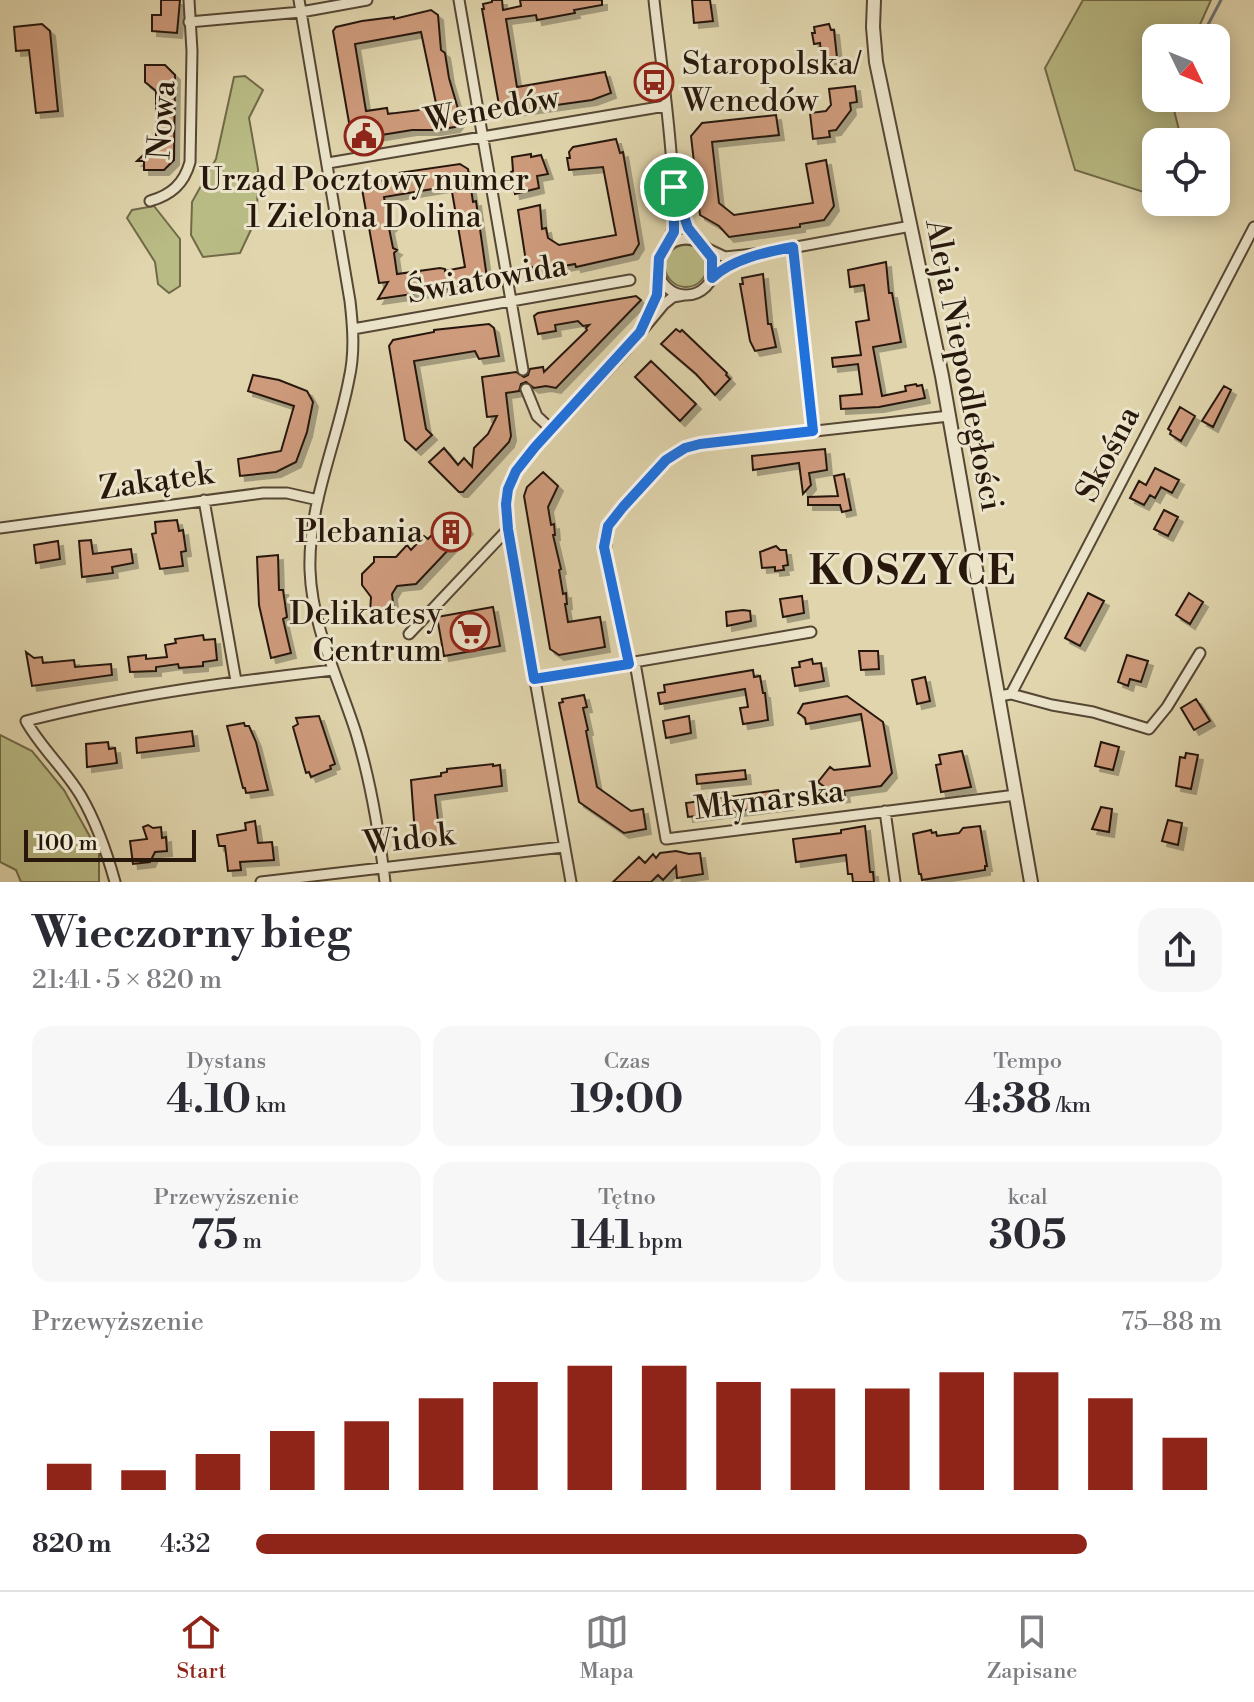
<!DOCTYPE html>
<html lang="pl">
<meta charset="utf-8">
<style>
body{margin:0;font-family:"Libre Bodoni",serif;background:#f7f7f7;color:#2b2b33;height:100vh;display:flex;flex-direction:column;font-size:30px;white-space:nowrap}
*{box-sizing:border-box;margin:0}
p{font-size:26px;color:#7c7c81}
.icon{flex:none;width:44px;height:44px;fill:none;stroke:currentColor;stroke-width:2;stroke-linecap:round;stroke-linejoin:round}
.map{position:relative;height:882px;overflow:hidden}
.details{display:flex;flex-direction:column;background:#fff;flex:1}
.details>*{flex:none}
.needle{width:52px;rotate:133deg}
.buttons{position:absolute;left:1142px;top:24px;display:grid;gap:16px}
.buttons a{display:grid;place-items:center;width:88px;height:88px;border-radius:16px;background:#fff;box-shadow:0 4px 20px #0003;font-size:40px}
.scale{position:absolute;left:24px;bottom:20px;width:172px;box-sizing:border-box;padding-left:8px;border:4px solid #28180c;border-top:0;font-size:22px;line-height:28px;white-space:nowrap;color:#28180c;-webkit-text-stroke:6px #ebe4ca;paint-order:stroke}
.pin{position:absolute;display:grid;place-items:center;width:68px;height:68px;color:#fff;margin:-34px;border:4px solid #fff;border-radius:50%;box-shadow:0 2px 8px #0007}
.round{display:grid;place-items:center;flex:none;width:84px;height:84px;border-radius:24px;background:#f7f7f7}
.head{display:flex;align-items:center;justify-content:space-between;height:136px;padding:0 32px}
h1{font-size:44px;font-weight:800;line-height:60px}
.metrics{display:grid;grid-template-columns:repeat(3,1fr);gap:12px;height:136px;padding:8px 32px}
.metrics div{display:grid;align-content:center;border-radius:20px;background:#f7f7f7;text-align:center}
.metrics b{font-size:40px;font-weight:800}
.metrics small{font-size:22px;font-weight:400}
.metrics p{font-size:22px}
.chart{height:224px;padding:16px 32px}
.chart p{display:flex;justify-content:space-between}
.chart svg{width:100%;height:144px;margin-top:8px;stroke:#8f2418;stroke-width:6}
ul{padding:0 32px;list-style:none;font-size:26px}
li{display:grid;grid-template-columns:128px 96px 1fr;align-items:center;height:60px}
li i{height:20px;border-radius:10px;background:#8f2418}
.tab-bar{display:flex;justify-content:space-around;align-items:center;height:112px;border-top:2px solid #e1e1e2;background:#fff;font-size:22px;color:#7c7c81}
.tab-bar a{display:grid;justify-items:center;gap:4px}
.tab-bar .selected{color:#8f2418}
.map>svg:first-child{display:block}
</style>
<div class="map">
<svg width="1254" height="882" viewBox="0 0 1254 882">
<defs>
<filter id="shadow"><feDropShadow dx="5" dy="5" stdDeviation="0" flood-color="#0004"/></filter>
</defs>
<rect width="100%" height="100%" fill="#e0d5ad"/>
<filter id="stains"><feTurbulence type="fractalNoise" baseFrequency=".0025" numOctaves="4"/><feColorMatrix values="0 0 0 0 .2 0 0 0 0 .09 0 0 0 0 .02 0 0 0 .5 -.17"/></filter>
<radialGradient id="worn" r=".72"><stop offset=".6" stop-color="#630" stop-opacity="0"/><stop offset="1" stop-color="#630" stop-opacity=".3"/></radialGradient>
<path fill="#b9bb85" stroke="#706a48" stroke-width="2" d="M 1083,0 L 1211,0 L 1194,38 L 1156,38 L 1156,98 L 1171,98 L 1182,142 L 1156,142 L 1156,196 L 1075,170 L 1045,68 Z
M 245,76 L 263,90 L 249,118 L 258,169 L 257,217 L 240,253 L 203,257 L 191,235 L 192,202 L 216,159 L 234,77 Z
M 154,206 L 180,239 L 180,286 L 169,293 L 158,284 L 155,262 L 127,218 L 132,210 Z
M665 266a21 21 0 1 1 42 0a21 21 0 1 1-42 0Z
M 0,735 L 32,751 L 64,790 L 99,853 L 99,882 L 21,882 L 16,870 L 0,862 Z"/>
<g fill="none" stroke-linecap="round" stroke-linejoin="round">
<path stroke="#6d7673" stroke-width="3" d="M 1201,38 L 1221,0"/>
</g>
<path fill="#ce9b7c" stroke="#28180c" stroke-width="2" fill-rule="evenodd" filter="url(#shadow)" d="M 161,0 L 180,0 L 177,33 L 152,31 L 152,15 L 161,15 Z
M 492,0 L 502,0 L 503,10 L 521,6 L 520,0 L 602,0 L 602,5 L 574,10 L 575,13 L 537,20 L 536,15 L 506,19 L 517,87 L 605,72 L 611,93 L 592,100 L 507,112 L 499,105 L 482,9 L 484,9 L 483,4 L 492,2 Z
M 692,0 L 710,0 L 713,21 L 694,23 Z
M 431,10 L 438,15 L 441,50 L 445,53 L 449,78 L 461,119 L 455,127 L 436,130 L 412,130 L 357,139 L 351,134 L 333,31 L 336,27 L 362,21 L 394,17 L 394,19 ZM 421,32 L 437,108 L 388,114 L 387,108 L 366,111 L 355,44 Z
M 42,24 L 50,31 L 58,111 L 36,113 L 29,50 L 16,51 L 14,27 Z
M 829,24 L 831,30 L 834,30 L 837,58 L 822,61 L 820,43 L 814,44 L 812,33 L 815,33 L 814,27 Z
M 145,65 L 165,65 L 175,75 L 174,160 L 164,170 L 144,170 L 144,161 L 137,161 L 156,143 L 156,91 L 145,82 Z
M 855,86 L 857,102 L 850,103 L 851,110 L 836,130 L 829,131 L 830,137 L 813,139 L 810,113 L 826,111 L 831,105 L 829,89 Z
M 776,115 L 779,135 L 712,142 L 719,203 L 734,215 L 813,203 L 806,164 L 826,160 L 834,206 L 824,220 L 800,224 L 800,227 L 729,237 L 719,226 L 700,215 L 691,136 L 702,123 Z
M 616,139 L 620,153 L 623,152 L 639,244 L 633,254 L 576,267 L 575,264 L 533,272 L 532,267 L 527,268 L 518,210 L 540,205 L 542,229 L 546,228 L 548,238 L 559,245 L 616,235 L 603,167 L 569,170 L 567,158 L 570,158 L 569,152 L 573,147 Z
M 531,154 L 531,157 L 541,155 L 548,174 L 537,176 L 539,188 L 515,194 L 511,172 L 513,171 L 512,157 Z
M 460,164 L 468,169 L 473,202 L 476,201 L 487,278 L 482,284 L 378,299 L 388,282 L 379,283 L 362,189 L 366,183 L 391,179 L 391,174 ZM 451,186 L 465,267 L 445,271 L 445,269 L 440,268 L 397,274 L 394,253 L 397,250 L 393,248 L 389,228 L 392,225 L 388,222 L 384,197 Z
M 886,262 L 889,293 L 892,293 L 901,342 L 873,347 L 882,396 L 906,391 L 905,386 L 916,384 L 917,386 L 922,385 L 925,398 L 879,407 L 841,409 L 840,396 L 862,394 L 858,364 L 833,367 L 832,358 L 861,355 L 856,322 L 869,320 L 864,285 L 850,287 L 848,270 Z
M 763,274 L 768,324 L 771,324 L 776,347 L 755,351 L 750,341 L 740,284 L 743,284 L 742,278 Z
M 636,296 L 641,300 L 556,388 L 546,386 L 534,388 L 526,382 L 521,384 L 519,391 L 506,393 L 511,436 L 509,442 L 463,492 L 459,492 L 429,462 L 444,448 L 458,465 L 464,458 L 472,467 L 474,448 L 488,434 L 497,416 L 487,417 L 482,377 L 516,372 L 524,377 L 528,375 L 530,369 L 543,367 L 544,372 L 587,330 L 586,328 L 589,325 L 583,326 L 578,321 L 555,325 L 556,331 L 538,334 L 534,316 L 538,313 Z
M 489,324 L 494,328 L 499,356 L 479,359 L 475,351 L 414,361 L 426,429 L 432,435 L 416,450 L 405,440 L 389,346 L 393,340 L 434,332 L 434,330 Z
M 676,329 L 680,332 L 682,330 L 727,373 L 726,375 L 730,379 L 715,395 L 696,374 L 661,344 Z
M 651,361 L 696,404 L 680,421 L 635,377 Z
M 253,375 L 279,380 L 307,391 L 313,402 L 307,432 L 296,462 L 276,472 L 240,476 L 238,459 L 281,451 L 294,406 L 248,391 Z
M 1224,386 L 1231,390 L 1213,427 L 1202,421 Z
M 1180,407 L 1195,416 L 1181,441 L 1170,434 L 1171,431 L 1168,429 Z
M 825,449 L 827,470 L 809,473 L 811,485 L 803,494 L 799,463 L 753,470 L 752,456 Z
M 1155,468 L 1179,480 L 1172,493 L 1161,487 L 1155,498 L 1150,495 L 1144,505 L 1130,498 L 1139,481 L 1146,485 Z
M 543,472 L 558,486 L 548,507 L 551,525 L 554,524 L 555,535 L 553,535 L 561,569 L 559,570 L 563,594 L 566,593 L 567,604 L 565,604 L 568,622 L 600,617 L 605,647 L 559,655 L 550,649 L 524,496 L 527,487 Z
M 844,474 L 851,510 L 842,512 L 840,505 L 808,505 L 808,497 L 838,496 L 834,476 Z
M 1164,510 L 1178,517 L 1168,536 L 1154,529 Z
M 452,514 L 468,529 L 416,584 L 397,586 L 392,594 L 394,612 L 370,613 L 371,597 L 362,585 L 362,574 L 374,562 L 374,557 L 396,557 L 407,545 L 411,550 L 424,536 L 428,539 Z
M 177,520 L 179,531 L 183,530 L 186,551 L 181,552 L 183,566 L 160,569 L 152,534 L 156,533 L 155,522 Z
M 91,540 L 93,554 L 131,549 L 133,563 L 112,567 L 113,573 L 82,577 L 79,541 Z
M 58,541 L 60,559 L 36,563 L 34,545 Z
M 776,546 L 780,550 L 786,550 L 788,565 L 783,566 L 784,570 L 775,571 L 775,567 L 762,568 L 760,552 Z
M 278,555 L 279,590 L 283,590 L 287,617 L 283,619 L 291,653 L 271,658 L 259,605 L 257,557 Z
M 1088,593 L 1104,601 L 1080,646 L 1065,638 Z
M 1189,593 L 1203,602 L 1190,624 L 1176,615 Z
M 802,596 L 804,613 L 783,617 L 780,599 Z
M 493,607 L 500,646 L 444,656 L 437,617 Z
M 743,610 L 750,611 L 751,621 L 727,626 L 726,612 Z
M 203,635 L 204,640 L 215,639 L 217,660 L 203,662 L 203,666 L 179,668 L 178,664 L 156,667 L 156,671 L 130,672 L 128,657 L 146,655 L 146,659 L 167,657 L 165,645 L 176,643 L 175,639 Z
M 859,651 L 878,651 L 879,669 L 861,670 Z
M 26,652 L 34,658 L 42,657 L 43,663 L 74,660 L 75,667 L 111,664 L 112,675 L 32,686 Z
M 1127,655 L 1148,661 L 1141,682 L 1130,679 L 1128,686 L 1118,682 Z
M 812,659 L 813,664 L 821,663 L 824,681 L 795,686 L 792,668 L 800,667 L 799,662 Z
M 753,670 L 754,677 L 760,676 L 763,693 L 765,693 L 768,720 L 743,724 L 740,708 L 748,707 L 745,689 L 660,704 L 658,693 L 665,692 L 664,685 Z
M 925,677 L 930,701 L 917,704 L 912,680 Z
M 584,695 L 587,707 L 583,708 L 588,730 L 586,731 L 597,787 L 631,811 L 643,809 L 646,829 L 624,833 L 579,802 L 559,703 L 563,702 L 562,699 Z
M 847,696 L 883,722 L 892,773 L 881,786 L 844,791 L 845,797 L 827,799 L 826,788 L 818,782 L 830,767 L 834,770 L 870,766 L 861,714 L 806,724 L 805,718 L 798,713 L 803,704 Z
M 1196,699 L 1210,721 L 1194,730 L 1181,708 Z
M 319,716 L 335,764 L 330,766 L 331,769 L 311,777 L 309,772 L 306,773 L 293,727 L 298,724 L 296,718 Z
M 689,716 L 691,733 L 666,738 L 663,721 Z
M 244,723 L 245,726 L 249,726 L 256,742 L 268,790 L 246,793 L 245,788 L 243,788 L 227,726 Z
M 192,731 L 194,746 L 137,753 L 136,738 Z
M 108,742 L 109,749 L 115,748 L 117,763 L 87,767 L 86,744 Z
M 1101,742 L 1119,747 L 1113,770 L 1095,766 Z
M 962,751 L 971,787 L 941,792 L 936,765 L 941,764 L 939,755 Z
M 1186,753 L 1198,755 L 1191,789 L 1176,786 L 1180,757 L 1185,758 Z
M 493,764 L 493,766 L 500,765 L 502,786 L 435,795 L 440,837 L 418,840 L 417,833 L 415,834 L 411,780 L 441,776 L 441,773 L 447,772 L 447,769 Z
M 745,770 L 746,779 L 697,784 L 696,775 Z
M 778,790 L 779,794 L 786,794 L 788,805 L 688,817 L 686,803 Z
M 1101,807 L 1112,809 L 1109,832 L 1092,829 Z
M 1168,820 L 1182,823 L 1178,845 L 1162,841 Z
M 255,821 L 258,843 L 272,842 L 274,860 L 240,862 L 241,870 L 228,871 L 225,846 L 219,846 L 217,835 L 246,830 L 245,823 Z
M 148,825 L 153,828 L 161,827 L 162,838 L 166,837 L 167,851 L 155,852 L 150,862 L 133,864 L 130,841 L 147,839 L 143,827 Z
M 865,826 L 870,872 L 873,872 L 874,882 L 853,882 L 852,874 L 848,874 L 846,855 L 796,862 L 793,839 L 841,833 L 841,830 Z
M 980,826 L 987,866 L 985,866 L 985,870 L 922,880 L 921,874 L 919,874 L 913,834 L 931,830 L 932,833 L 936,832 L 937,836 L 959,833 L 963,828 Z
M 676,851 L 689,854 L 700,853 L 703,874 L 677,878 L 676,866 L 663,880 L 658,875 L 651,882 L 613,882 L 639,857 L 645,863 L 653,854 L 656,858 L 660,853 Z"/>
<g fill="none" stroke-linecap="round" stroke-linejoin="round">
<g stroke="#564734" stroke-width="13">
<path id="minor" d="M 299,0 L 350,301 C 353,327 355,353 349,379 C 337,443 308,504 310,570 C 312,628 339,679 356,733 C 371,782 379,831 385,882
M 459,0 L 523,370
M 654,0 C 658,43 685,217 668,245
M 189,22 L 301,12 L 367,0
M 328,163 L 665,106
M 677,198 L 688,228 L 699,241
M 150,201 C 171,195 184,184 190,162 L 192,51 L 189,0
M658 267a28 28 0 1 1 56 0a28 28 0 1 1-56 0Z
M 793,247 L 813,431
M 708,249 L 725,257 L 764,253 L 911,226
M 712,278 L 724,268 L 761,254
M 641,328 L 657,295 L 658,275
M 353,329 L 630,280
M 526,389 L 537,416 L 552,430
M 204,500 L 236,681
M 0,528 L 263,493 L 287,493 L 318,500
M 409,634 L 508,529
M 635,663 L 666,839 L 1016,795
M 629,664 L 605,556 L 608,526 L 666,460 L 685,448 L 700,444 L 949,416
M 534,679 L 811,632
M 1011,694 L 1052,705 L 1093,712 L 1149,729 L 1167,707 L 1200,653
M 999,696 L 1011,694 L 1254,227
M 885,811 L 895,882
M 115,882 C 107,853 96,822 81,796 C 65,769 41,748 26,721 C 127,695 230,682 333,670
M 261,882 L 563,847
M 571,882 L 508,529 L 507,497 L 510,483 L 520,465 L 625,351 L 664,304 L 673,297 L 684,295"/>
</g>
<g stroke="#564734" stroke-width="16">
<path id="tertiary" d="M 874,0 L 873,27 L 876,62 L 942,376 L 1031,882"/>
</g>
<use href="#minor" stroke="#ebe4ca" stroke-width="9"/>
<use href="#tertiary" stroke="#ebe4ca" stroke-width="12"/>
</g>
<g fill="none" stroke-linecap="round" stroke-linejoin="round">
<g stroke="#fff" stroke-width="16">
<path id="route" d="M 674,187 L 688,228 L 712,258 L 712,278 C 732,259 766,252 793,247 L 813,431 L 700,444 L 685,448 L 666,460 L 623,507 L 608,526 L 604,547 L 629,664 L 534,679 L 508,529 L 506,504 L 508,489 L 516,471 L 535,447 L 640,332 L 657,295 L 659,258 L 674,232 Z"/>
</g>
<use href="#route" stroke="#1a73e8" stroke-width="10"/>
</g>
<defs>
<g id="bus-ring" transform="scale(2)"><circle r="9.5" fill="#ebe4ca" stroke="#8f2418" stroke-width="1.5"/><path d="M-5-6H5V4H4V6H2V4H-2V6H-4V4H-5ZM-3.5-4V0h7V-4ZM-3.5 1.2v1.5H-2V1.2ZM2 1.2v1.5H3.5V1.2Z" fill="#8f2418"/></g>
<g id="civic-ring" transform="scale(2)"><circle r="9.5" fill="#ebe4ca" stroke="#8f2418" stroke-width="1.5"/><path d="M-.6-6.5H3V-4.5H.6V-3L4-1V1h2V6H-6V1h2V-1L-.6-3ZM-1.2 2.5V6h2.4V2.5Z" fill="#8f2418"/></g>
<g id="building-ring" transform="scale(2)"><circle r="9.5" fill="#ebe4ca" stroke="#8f2418" stroke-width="1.5"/><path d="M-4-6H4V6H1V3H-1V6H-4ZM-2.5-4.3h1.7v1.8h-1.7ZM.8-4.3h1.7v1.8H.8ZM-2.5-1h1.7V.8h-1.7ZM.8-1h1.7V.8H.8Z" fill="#8f2418"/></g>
<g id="supermarket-ring" transform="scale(2)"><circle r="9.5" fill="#ebe4ca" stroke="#8f2418" stroke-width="1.5"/><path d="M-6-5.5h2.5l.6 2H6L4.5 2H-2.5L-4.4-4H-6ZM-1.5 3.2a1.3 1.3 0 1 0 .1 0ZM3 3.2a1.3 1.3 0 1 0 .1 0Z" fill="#8f2418"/></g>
</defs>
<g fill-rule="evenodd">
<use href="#bus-ring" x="654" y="82"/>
<use href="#civic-ring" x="364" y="136"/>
<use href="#building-ring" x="451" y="532"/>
<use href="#supermarket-ring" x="470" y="632"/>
</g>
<g text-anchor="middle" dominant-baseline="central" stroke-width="6" stroke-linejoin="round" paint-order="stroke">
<g font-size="32" fill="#28180c" stroke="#ebe4ca" text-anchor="end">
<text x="682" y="64" text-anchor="start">Staropolska/<tspan x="682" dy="37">Wenedów</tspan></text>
<text x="364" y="180" text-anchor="middle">Urząd Pocztowy numer<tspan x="364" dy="37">1 Zielona Dolina</tspan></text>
<text x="423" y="532">Plebania</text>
<text x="442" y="614">Delikatesy<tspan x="442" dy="37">Centrum</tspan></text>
</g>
<g font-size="32" fill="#28180c" stroke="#ebe4ca">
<text transform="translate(492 109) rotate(-10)">Wenedów</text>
<text transform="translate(162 120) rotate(-86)">Nowa</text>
<text transform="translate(487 279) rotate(-10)">Światowida</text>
<text transform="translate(964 365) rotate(79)">Aleja Niepodległości</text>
<text transform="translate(1108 454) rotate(-63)">Skośna</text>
<text transform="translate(156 481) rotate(-8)">Zakątek</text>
<text transform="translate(769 800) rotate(-7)">Młynarska</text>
<text transform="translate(409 839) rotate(-6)">Widok</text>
</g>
<g font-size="40" font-weight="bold" letter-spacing="2" fill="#28180c" stroke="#ebe4ca">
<text x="913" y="572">KOSZYCE</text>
</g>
</g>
<rect width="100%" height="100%" filter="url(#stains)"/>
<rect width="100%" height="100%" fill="url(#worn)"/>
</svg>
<div class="buttons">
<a><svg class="needle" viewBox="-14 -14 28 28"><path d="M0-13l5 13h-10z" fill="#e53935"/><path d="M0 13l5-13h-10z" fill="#7c7c81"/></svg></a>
<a><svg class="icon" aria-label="locate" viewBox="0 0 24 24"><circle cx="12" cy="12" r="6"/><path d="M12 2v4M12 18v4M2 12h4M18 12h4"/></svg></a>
</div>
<div class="scale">100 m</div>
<div class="pin" style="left:674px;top:187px;background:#1e9e55"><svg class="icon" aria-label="arrive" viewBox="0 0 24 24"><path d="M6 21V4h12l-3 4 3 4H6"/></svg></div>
</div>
<section class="details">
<div class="head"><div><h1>Wieczorny bieg</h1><p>21:41 · 5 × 820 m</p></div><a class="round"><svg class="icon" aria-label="share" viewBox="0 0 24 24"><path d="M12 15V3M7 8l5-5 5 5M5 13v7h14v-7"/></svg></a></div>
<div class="metrics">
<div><p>Dystans</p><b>4.10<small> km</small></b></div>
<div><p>Czas</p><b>19:00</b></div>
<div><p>Tempo</p><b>4:38<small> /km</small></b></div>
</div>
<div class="metrics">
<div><p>Przewyższenie</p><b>75<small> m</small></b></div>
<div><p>Tętno</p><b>141<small> bpm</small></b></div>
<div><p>kcal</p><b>305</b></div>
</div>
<div class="chart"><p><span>Przewyższenie</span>75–88 m</p>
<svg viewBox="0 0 160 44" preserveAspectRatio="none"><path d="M5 44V36M15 44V38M25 44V33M35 44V26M45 44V23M55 44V16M65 44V11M75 44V6M85 44V6M95 44V11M105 44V13M115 44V13M125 44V8M135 44V8M145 44V16M155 44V28"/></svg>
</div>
<ul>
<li><b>820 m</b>4:32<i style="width:86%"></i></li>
</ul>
</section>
<nav class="tab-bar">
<a class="selected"><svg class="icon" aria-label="home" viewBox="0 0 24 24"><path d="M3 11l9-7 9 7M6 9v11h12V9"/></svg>Start</a>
<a><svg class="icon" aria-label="map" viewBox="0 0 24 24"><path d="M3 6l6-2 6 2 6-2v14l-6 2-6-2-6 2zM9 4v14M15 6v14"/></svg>Mapa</a>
<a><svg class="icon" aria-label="saved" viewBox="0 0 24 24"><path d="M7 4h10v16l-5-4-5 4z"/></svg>Zapisane</a>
</nav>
